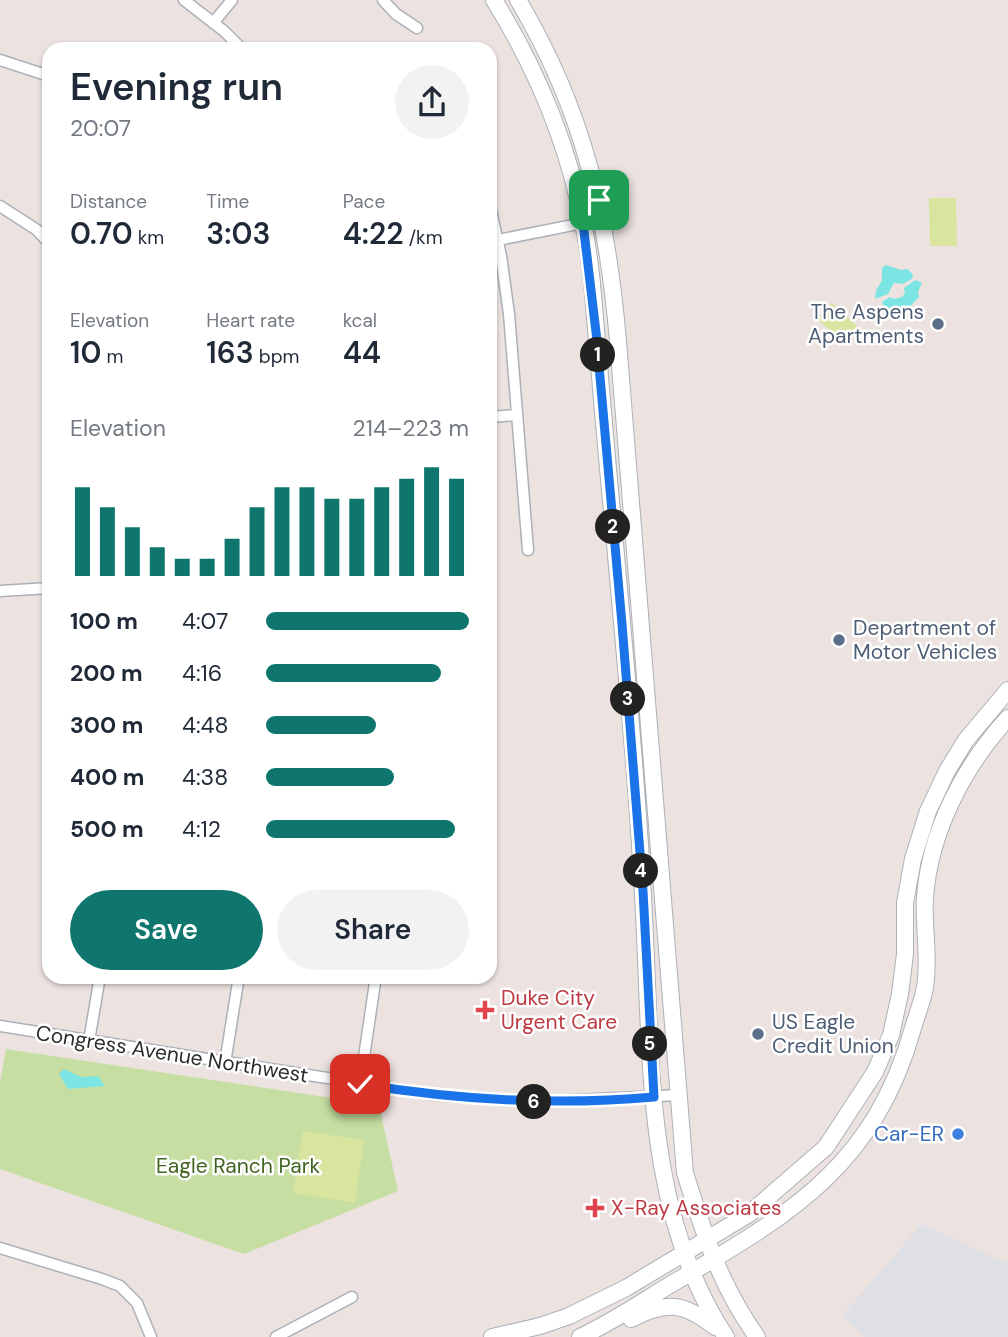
<!DOCTYPE html>
<meta charset="utf-8">
<style>
body{margin:0;font-family:"DM Sans",sans-serif;background:#f2f2f3;color:#1f2937;height:100vh;display:flex;flex-direction:column;font-size:26px;white-space:nowrap}
*{box-sizing:border-box;margin:0}
p{font-size:23px;color:#747a83}
.icon{flex:none;width:38px;height:38px;fill:none;stroke:currentColor;stroke-width:2;stroke-linecap:round;stroke-linejoin:round}
.map{position:relative;flex:1;overflow:hidden}
.side{position:absolute;left:42px;top:42px;width:455px;height:942px;display:flex;flex-direction:column;background:#fff;border-radius:21px;box-shadow:0 2px 5px #0004}
.side>*{flex:none}
.pin{position:absolute;display:grid;place-items:center;width:60px;height:60px;color:#fff;margin:-30px;border-radius:14px;box-shadow:0 4px 10px #0006}
.km{position:absolute;width:35px;height:35px;margin:-18px;border-radius:50%;background:#222;color:#fff;font-size:19px;line-height:35px;text-align:center}
.round{display:grid;place-items:center;flex:none;width:74px;height:74px;border-radius:37px;background:#f2f2f3}
.summary{display:flex;align-items:center;justify-content:space-between;height:119px;padding:0 28px}
h1{font-size:38px;font-weight:600;line-height:52px}
.figures{display:grid;grid-template-columns:repeat(3,1fr);gap:10px;height:119px;padding:7px 28px}
.figures div{display:grid;align-content:center}
.figures b{font-size:30px;font-weight:600}
.figures small{font-size:19px;font-weight:400}
.figures p{font-size:19px}
.chart{height:196px;padding:14px 28px}
.chart p{display:flex;justify-content:space-between}
.chart svg{width:100%;height:126px;margin-top:7px;stroke:#0f766e;stroke-width:6}
.primary-button{display:flex;gap:14px;margin-top:auto;padding:14px 28px}
.primary-button a{flex:1;height:80px;border-radius:42px;background:#0f766e;color:#fff;font-size:28px;font-weight:600;line-height:80px;text-align:center}
.primary-button a+a{background:#f2f2f3;color:#1f2937}
ul{padding:0 28px;list-style:none;font-size:23px}
li{display:grid;grid-template-columns:112px 84px 1fr;align-items:center;height:52px}
li i{height:18px;border-radius:9px;background:#0f766e}
.map>svg:first-child{display:block}
</style>
<div class="map">
<svg width="1008" height="1337" viewBox="0 0 1008 1337">
<rect width="100%" height="100%" fill="#ece3e0"/>
<path fill="#dfdfe6" d="M 922,1224 L 1008,1264 L 1008,1337 L 865,1337 L 842,1316 Z"/>
<path fill="#c6dea1" d="M 6,1049 L 379,1105 L 398,1191 L 244,1254 L 0,1169 L 0,1082 Z"/>
<path fill="#d9e49e" d="M 929,198 L 956,198 L 957,246 L 930,246 Z
M 832,303 L 858,327 L 845,344 L 817,319 Z
M 303,1131 L 364,1140 L 355,1203 L 293,1193 Z"/>
<path fill="#7ce5e4" d="M 886,265 L 901,270 L 907,269 L 912,273 L 913,278 L 903,284 L 894,283 L 888,294 L 875,299 L 876,291 L 882,280 L 882,268 Z
M 915,280 L 922,283 L 918,292 L 919,297 L 903,314 L 887,314 L 882,302 L 890,297 L 894,299 L 902,297 L 905,293 L 904,288 Z
M 64,1069 L 81,1077 L 98,1076 L 105,1086 L 68,1089 L 59,1074 Z"/>
<g fill="none" stroke-linecap="round" stroke-linejoin="round">
<g stroke="#acb1b7" stroke-width="13">
<path id="street" d="M 184,0 L 224,31 L 242,49
M 383,0 L 396,14 L 417,28
M 213,23 L 232,0
M 0,60 L 49,76
M 0,206 L 37,230 L 49,243
M 490,206 L 501,256 L 509,314 L 528,550
M 498,240 L 603,219
M 490,417 L 517,415
M 0,591 L 49,588
M 0,1026 L 434,1095 L 537,1102 L 679,1095
M 89,1041 L 100,976
M 225,1063 L 239,976
M 360,1084 L 376,976
M 0,1248 L 102,1279 L 120,1286 L 137,1303 L 151,1337
M 276,1337 L 352,1297"/>
</g>
<g stroke="#acb1b7" stroke-width="18">
<path id="secondary" d="M 494,0 C 536,68 568,144 583,223 C 592,265 594,310 598,353 C 603,412 608,472 614,532 C 625,660 638,788 644,916 C 652,1059 644,1213 726,1337
M 518,0 C 584,111 607,214 618,341 L 685,1173 C 704,1234 720,1285 757,1337
M 631,1319 C 667,1300 684,1303 715,1327
M 492,1337 L 540,1326 L 569,1316 L 626,1288 L 749,1214 L 826,1147 L 875,1072 L 891,1035 L 900,994 L 905,954 L 905,903 L 913,859 L 928,811 L 947,771 L 966,740 L 1008,690
M 580,1337 C 615,1321 647,1298 680,1279 C 795,1212 875,1163 913,1028 C 917,1014 923,1000 925,987 C 930,958 923,926 925,897 C 930,831 964,766 1008,718"/>
</g>
<use href="#street" stroke="#fff" stroke-width="10"/>
<use href="#secondary" stroke="#fff" stroke-width="16"/>
</g>
<g fill="none" stroke-linecap="round" stroke-linejoin="round">
<g stroke="#fff" stroke-width="14">
<path id="route" d="M 360,1084 C 458,1100 555,1106 654,1097 L 643,891 L 622,624 L 596,332 L 583,223 L 603,219 L 599,200"/>
</g>
<use href="#route" stroke="#1a73e8" stroke-width="9"/>
</g>
<g fill="#5c6f8a" stroke="#fff" stroke-width="2.5">
<circle cx="938" cy="324" r="7"/>
<circle cx="839" cy="640" r="7"/>
<circle cx="758" cy="1034" r="7"/>
</g>
<g fill="#e0444e" stroke="#fff" stroke-width="2.5">
<path d="M481.5 999.5h7v7h7v7h-7v7h-7v-7h-7v-7h7z"/>
<path d="M591.5 1197.5h7v7h7v7h-7v7h-7v-7h-7v-7h7z"/>
</g>
<circle fill="#3f7fe0" stroke="#fff" stroke-width="2.5" cx="958" cy="1134" r="7"/>
<g text-anchor="middle" dominant-baseline="central" stroke-width="5" stroke-linejoin="round" paint-order="stroke">
<g font-size="21" fill="#4e5e75" stroke="#fff" text-anchor="start">
<text x="924" y="312" text-anchor="end">The Aspens<tspan x="924" dy="24">Apartments</tspan></text>
<text x="853" y="628">Department of<tspan x="853" dy="24">Motor Vehicles</tspan></text>
<text x="772" y="1022">US Eagle<tspan x="772" dy="24">Credit Union</tspan></text>
</g>
<g font-size="21" fill="#be3a42" stroke="#fff" text-anchor="start">
<text x="501" y="998">Duke City<tspan x="501" dy="24">Urgent Care</tspan></text>
<text x="611" y="1208">X-Ray Associates</text>
</g>
<g font-size="21" fill="#2c2c2c" stroke="#fff">
<text transform="translate(172 1054) rotate(9)">Congress Avenue Northwest</text>
</g>
<g font-size="21" fill="#366cbe" stroke="#fff" text-anchor="end">
<text x="944" y="1134">Car-ER</text>
</g>
<g font-size="21" fill="#416421" stroke="#fff">
<text x="238" y="1166">Eagle Ranch Park</text>
</g>
</g>
</svg>
<div class="pin" style="left:599px;top:200px;background:#1e9e55"><svg class="icon" aria-label="arrive" viewBox="0 0 24 24"><path d="M6 21V4h12l-3 4 3 4H6"/></svg></div>
<div class="pin" style="left:360px;top:1084px;background:#d93025"><svg class="icon" aria-label="check" viewBox="0 0 24 24"><path d="M5 12l5 5 9-10"/></svg></div>
<b class="km" style="left:598px;top:355px">1</b>
<b class="km" style="left:613px;top:527px">2</b>
<b class="km" style="left:628px;top:699px">3</b>
<b class="km" style="left:641px;top:871px">4</b>
<b class="km" style="left:650px;top:1044px">5</b>
<b class="km" style="left:534px;top:1102px">6</b>
<section class="side">
<div class="summary"><div><h1>Evening run</h1><p>20:07</p></div><a class="round"><svg class="icon" aria-label="share" viewBox="0 0 24 24"><path d="M12 15V3M7 8l5-5 5 5M5 13v7h14v-7"/></svg></a></div>
<div class="figures">
<div><p>Distance</p><b>0.70<small> km</small></b></div>
<div><p>Time</p><b>3:03</b></div>
<div><p>Pace</p><b>4:22<small> /km</small></b></div>
</div>
<div class="figures">
<div><p>Elevation</p><b>10<small> m</small></b></div>
<div><p>Heart rate</p><b>163<small> bpm</small></b></div>
<div><p>kcal</p><b>44</b></div>
</div>
<div class="chart"><p><span>Elevation</span>214–223 m</p>
<svg viewBox="0 0 160 44" preserveAspectRatio="none"><path d="M5 44V13M15 44V20M25 44V27M35 44V34M45 44V38M55 44V38M65 44V31M75 44V20M85 44V13M95 44V13M105 44V17M115 44V17M125 44V13M135 44V10M145 44V6M155 44V10"/></svg>
</div>
<ul>
<li><b>100 m</b>4:07<i style="width:100%"></i></li>
<li><b>200 m</b>4:16<i style="width:86%"></i></li>
<li><b>300 m</b>4:48<i style="width:54%"></i></li>
<li><b>400 m</b>4:38<i style="width:63%"></i></li>
<li><b>500 m</b>4:12<i style="width:93%"></i></li>
</ul>
<div class="primary-button"><a>Save</a><a>Share</a></div>
</section>
</div>
